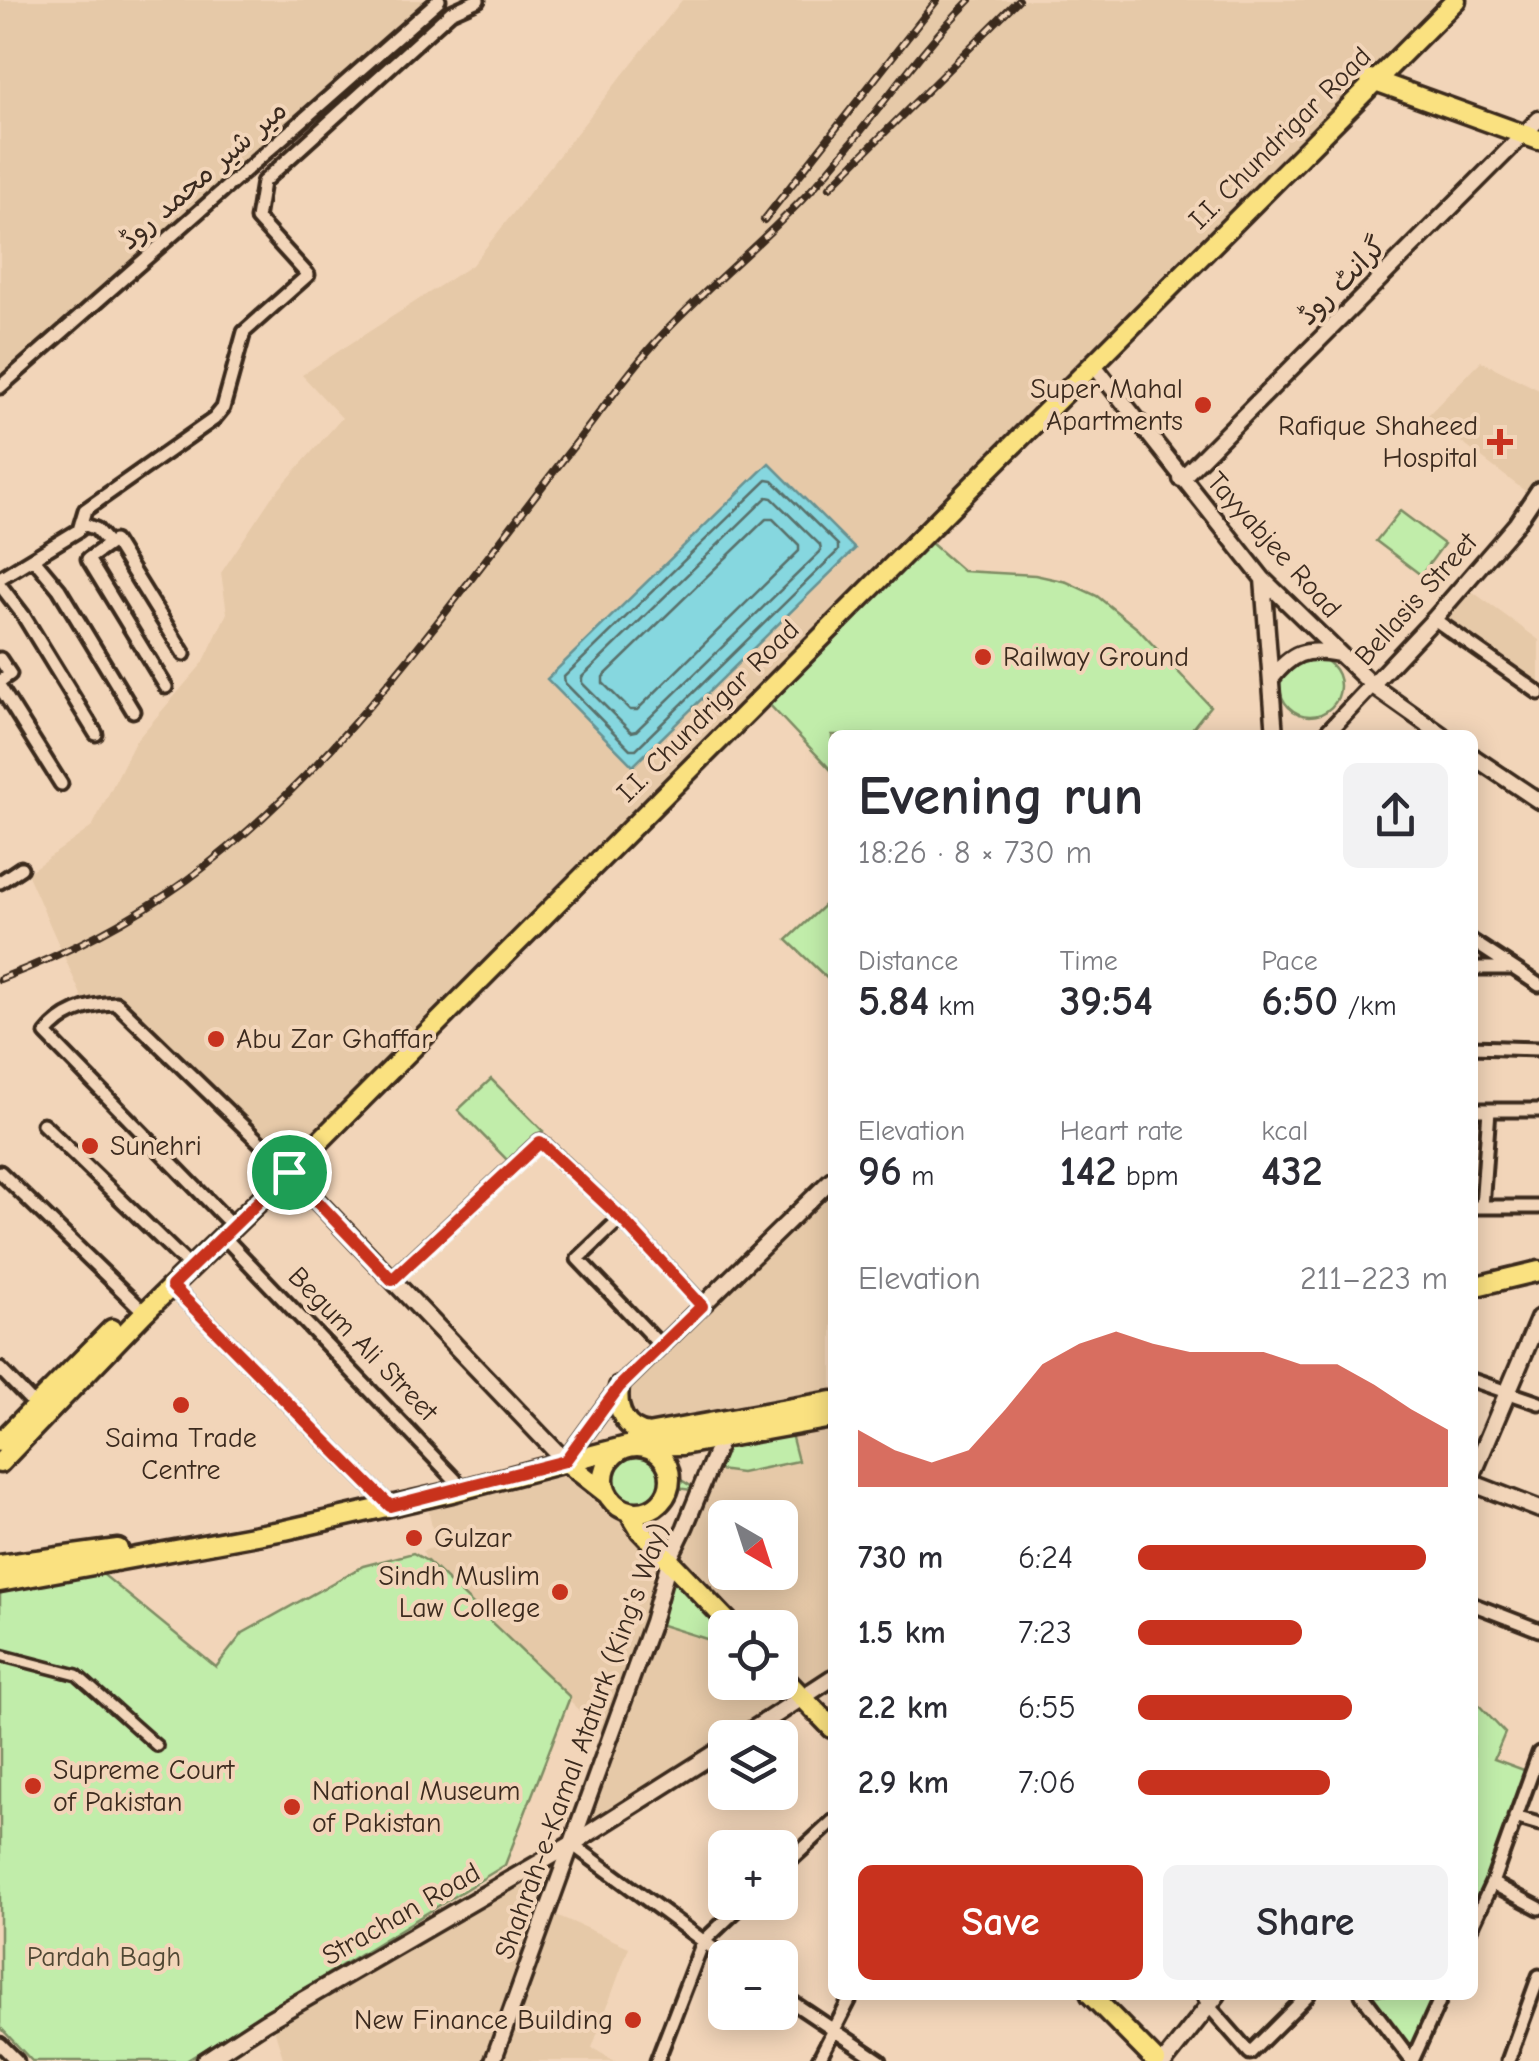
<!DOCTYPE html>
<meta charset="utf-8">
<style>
body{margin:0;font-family:"Comic Neue","Playpen Sans Arabic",sans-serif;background:#f2f2f3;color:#2b2b33;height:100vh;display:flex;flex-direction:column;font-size:38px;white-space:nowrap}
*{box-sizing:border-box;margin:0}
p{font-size:32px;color:#7c7c81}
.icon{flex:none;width:55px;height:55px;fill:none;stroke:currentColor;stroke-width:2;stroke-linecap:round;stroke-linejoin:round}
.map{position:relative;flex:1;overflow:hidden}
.sheet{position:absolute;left:828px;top:730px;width:650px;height:1270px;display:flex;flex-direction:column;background:#fff;border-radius:15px;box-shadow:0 5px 25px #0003}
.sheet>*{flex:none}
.needle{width:65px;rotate:141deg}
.buttons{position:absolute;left:708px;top:1500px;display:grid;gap:20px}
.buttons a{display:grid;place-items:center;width:90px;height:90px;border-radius:15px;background:#fff;box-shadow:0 5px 25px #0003;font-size:50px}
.pin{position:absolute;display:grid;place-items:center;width:85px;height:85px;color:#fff;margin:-42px;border:5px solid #fff;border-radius:50%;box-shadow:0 2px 10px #0007}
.round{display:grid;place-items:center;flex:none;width:105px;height:105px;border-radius:15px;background:#f2f2f3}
.overview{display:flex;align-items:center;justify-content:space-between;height:170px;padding:0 30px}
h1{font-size:55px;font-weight:600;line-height:75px}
.stats{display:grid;grid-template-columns:repeat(3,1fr);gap:15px;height:170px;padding:10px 30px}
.stats div{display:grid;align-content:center}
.stats b{font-size:42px;font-weight:600}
.stats small{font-size:28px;font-weight:400}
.stats p{font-size:28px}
.chart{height:280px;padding:20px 30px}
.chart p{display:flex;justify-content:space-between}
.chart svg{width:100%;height:180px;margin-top:10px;fill:#c8321e;opacity:.7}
.cta{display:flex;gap:20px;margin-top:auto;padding:20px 30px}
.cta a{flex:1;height:115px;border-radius:15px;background:#c8321e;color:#fff;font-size:40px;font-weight:600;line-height:115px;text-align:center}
.cta a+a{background:#f2f2f3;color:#2b2b33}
ul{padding:0 30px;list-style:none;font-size:32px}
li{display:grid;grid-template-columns:160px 120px 1fr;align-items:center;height:75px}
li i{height:25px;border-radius:12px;background:#c8321e}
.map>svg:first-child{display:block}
</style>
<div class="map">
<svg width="1539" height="2061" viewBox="0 0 1539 2061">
<rect width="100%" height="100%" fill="#f2d5b9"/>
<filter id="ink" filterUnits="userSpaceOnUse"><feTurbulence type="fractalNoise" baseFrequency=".01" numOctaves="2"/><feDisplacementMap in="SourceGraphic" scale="20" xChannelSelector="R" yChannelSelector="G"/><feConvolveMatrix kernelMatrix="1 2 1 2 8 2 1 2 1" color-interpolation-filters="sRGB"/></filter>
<g filter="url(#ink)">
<path fill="#e6c9a8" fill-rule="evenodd" d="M 0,0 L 439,0 L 0,388 Z
M 682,0 L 1441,0 L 282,1164 L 116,1003 L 86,1006 L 27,873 L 92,827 L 135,742 L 203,663 L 227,613 L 221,573 L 271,498 L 342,418 L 302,375 L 472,265 Z
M 1481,361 L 1539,390 L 1539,490 L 1534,498 L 1427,416 Z
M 1462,584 L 1539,640 L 1539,693 L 1434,619 Z
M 832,1179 L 832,1678 L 740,1737 L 725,1738 L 725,1747 L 572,1845 L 609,1740 L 427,1561 L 422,1551 L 436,1547 L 426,1498 L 565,1461 L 672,1561 L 721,1439 L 638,1433 L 618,1395 ZM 725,1518 L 780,1518 L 780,1572 L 725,1572 ZM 725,1628 L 780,1628 L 780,1682 L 725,1682 Z
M 536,1882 L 536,1905 L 486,2061 L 284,2061 L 273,2025 L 497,1894 Z
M 554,1914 L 629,1947 L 592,2048 L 615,2061 L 499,2061 Z"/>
<path fill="#c1edaa" stroke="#7e8c64" stroke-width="2.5" d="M 1400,511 L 1444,544 L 1421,575 L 1376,541 Z
M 922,535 L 963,571 L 1035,575 L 1067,582 L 1097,596 L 1138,629 L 1210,706 L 1187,735 L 832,735 L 832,771 L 767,702 Z
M1280 686a30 30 0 1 1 60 0a30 30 0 1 1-60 0Z
M 832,898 L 832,983 L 787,940 Z
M 491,1079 L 543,1131 L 510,1163 L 458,1110 Z
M 791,1434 L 798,1461 L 741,1473 L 718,1470 L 727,1447 Z
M 652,1449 L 661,1455 L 670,1473 L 699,1491 L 670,1487 C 647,1538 582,1502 612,1456 Z
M 413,1553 L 427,1561 L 570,1697 L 505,1865 L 186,2061 L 32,2061 L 0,2027 L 0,1591 L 99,1571 L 216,1667 L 243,1633 L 363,1566 Z
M 673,1561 L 725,1628 L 725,1632 L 713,1641 L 652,1622 Z
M 1473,1699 L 1505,1733 L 1494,1759 L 1532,1773 L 1473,1926 Z
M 1362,1995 L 1442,1995 L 1412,2061 Z"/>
<path fill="#86d7df" stroke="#689292" stroke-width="2.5" d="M 769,463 L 855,549 L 633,766 L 547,679 Z"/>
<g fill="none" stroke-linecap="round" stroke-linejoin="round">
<path stroke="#596f6b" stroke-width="2.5" d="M 767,480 L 773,481 L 838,545 L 838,551 L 636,749 L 630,749 L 565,683 L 564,677 Z
M 767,497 L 772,498 L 820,545 L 821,551 L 636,731 L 631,732 L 582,683 L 582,677 Z
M 766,519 L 773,519 L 799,545 L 799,551 L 637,710 L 630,710 L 603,683 L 603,677 Z"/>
<g stroke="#3b2a1e" stroke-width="16">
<path id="pedestrian" d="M 0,1655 L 77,1675 L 157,1746"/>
</g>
<g stroke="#3b2a1e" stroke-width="19">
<path id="minor" d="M 0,387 L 439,0
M 81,523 L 96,529 L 109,544 L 114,541 L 184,654
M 109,544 L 88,559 L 166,687
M 33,558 L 59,589 L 133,711
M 0,578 L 79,530 L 85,510 L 214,419 L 223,408 L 244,332 L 308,275 L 257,219 L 263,182 L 451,12 L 478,0
M 0,585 L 23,615 L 96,734
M 1434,619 L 1539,693
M 0,659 L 10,674 L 0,681
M 0,687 L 61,784
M 0,882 L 21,868
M 1472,941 L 1539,985
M 1472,968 L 1511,968
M 1472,1047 L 1539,1049
M 1472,1110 L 1539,1110
M 43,1124 L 183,1260
M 0,1172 L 137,1305
M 1472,1207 L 1539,1207
M 1482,1207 L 1489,1110
M 225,1218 L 46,1034 C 63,1012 89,1004 116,1003 L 282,1164
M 621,1218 L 702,1305
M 223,1236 L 464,1489
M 391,1280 L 540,1141 L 621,1218 L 578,1259 L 661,1346
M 172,1286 L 390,1506
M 0,1369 L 35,1405
M 1472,1380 L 1539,1403
M 1472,1604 L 1539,1630
M 1515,1817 L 1539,1824
M 572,1844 L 726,1958
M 780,1870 L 832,1822
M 1492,1883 L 1539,1908
M 1472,1926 L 1492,1883 L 1539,1753
M 780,1994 L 880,2061
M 1203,1995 L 1208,2005 L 1250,2053 L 1308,1995
M 1362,1995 L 1412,2061
M 0,2044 L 17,2061
M 657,2061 L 703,1942 L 745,1902
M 818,2061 L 852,1995
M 1412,2061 L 1442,1995
M 1508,2061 L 1539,1976"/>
</g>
<g stroke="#3b2a1e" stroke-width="21">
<path id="tertiary" d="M 1093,364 L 1263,579 L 1373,686 L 1442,735
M 1181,479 L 1539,119
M 1263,579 L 1275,735
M 1271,679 C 1291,653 1305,647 1338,654
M 1325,735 L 1434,619 L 1517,523 L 1539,490
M 1472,756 L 1539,801
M 565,1461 L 619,1387 L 832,1179
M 493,2061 L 652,1622 L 670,1558 L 685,1527 L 721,1439"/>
</g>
<g stroke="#3b2a1e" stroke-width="22">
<path id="secondary" d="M 282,1164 L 565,1461
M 1472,1476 L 1539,1318
M 1472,1483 L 1539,1509
M 740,1738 L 832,1678
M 205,2061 L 265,2022 L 572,1844 L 725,1747
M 1165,2061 L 1217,1995"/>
</g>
<g stroke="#3b2a1e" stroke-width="25">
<path id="primary" d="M 1370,79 L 1539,140
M 1472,1287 L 1539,1271
M 619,1387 C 616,1410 625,1431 649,1434
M 636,1436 L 832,1401
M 0,1442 L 112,1329
M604 1479a33 33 0 1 1 66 0a33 33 0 1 1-66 0Z
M 565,1461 L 607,1494
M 0,1463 L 144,1313 L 289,1172 L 1456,0
M 629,1512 L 640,1530 L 734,1628
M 0,1565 L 118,1549
M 0,1582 L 285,1530 L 452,1492 L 627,1446 L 682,1445 L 832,1418
M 780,1674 L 832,1728
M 1091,1995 L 1156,2061"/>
</g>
<use href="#pedestrian" stroke="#f2d5b9" stroke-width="9"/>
<use href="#minor" stroke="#f2d5b9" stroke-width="11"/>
<use href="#tertiary" stroke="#f2d5b9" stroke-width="14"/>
<use href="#secondary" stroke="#f2d5b9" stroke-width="15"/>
<use href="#primary" stroke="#fae180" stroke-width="18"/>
<g stroke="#3b2a1e" stroke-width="8">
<path id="rail" d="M 830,187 L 1018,0
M 764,220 L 937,0
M 0,979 C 65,954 130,921 187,880 C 340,768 452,600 569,452 C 597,417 623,379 653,345 C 703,289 764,242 815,186 C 869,126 913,57 970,0"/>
</g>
<use href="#rail" stroke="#f2d5b9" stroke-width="4" stroke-dasharray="11" stroke-linecap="butt"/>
</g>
</g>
<g fill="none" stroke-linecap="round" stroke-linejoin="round" filter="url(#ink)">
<g stroke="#fff" stroke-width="20">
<path id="route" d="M 540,1142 L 621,1218 L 702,1306 L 619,1387 L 565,1461 L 390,1506 L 172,1286 L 289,1172 L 392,1280 Z"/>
</g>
<use href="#route" stroke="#c8321e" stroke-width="12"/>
</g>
<g fill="#c8321e" stroke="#f2d5b9" stroke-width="4">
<circle cx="1203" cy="405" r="10"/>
<path d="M1495 427h10v10h10v10h-10v10h-10v-10h-10v-10h10z"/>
<circle cx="983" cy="657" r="10"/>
<circle cx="216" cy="1039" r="10"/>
<circle cx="90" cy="1146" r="10"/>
<circle cx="181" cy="1405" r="10"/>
<circle cx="414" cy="1538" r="10"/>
<circle cx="560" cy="1592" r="10"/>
<circle cx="33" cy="1786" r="10"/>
<circle cx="292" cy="1807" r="10"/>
<circle cx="633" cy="2020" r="10"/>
</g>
<g text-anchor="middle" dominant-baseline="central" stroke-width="8" stroke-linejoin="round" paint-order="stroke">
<g font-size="28" fill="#3b2a1e" stroke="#f2d5b9">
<text transform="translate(1280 138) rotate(-45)">I.I. Chundrigar Road</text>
<text transform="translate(203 175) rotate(-41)">میر شیر محمد روڈ</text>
<text transform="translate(1342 281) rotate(-45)">گرانٹ روڈ</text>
<text transform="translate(1274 545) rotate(48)">Tayyabjee Road</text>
<text transform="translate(1416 599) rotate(-48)">Bellasis Street</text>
<text transform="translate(708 711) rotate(-45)">I.I. Chundrigar Road</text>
<text transform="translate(363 1344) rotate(46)">Begum Ali Street</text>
<text transform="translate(582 1741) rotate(-70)">Shahrah-e-Kamal Ataturk (King's Way)</text>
<text transform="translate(401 1914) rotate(-30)">Strachan Road</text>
</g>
<g font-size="28" fill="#3b2a1e" stroke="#f2d5b9" text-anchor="start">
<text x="1183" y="389" text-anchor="end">Super Mahal<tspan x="1183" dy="32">Apartments</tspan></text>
<text x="1478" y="426" text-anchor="end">Rafique Shaheed<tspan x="1478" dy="32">Hospital</tspan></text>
<text x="1003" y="657">Railway Ground</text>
<text x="236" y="1039">Abu Zar Ghaffar</text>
<text x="110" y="1146">Sunehri</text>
<text x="181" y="1438" text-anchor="middle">Saima Trade<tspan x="181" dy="32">Centre</tspan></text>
<text x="434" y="1538">Gulzar</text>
<text x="540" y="1576" text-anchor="end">Sindh Muslim<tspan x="540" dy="32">Law College</tspan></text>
<text x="53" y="1770">Supreme Court<tspan x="53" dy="32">of Pakistan</tspan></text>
<text x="312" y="1791">National Museum<tspan x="312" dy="32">of Pakistan</tspan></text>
<text x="613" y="2020" text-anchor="end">New Finance Building</text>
</g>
<g font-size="28" fill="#4f4733" stroke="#f2d5b9">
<text x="104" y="1957">Pardah Bagh</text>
</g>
</g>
</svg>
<div class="buttons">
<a><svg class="needle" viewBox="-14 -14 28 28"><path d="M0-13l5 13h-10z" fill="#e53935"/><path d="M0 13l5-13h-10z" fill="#7c7c81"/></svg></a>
<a><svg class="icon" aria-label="locate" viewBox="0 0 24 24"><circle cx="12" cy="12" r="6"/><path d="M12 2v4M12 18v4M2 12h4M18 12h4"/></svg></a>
<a><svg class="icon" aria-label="layers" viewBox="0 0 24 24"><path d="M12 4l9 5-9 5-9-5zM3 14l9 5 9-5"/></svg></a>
<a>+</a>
<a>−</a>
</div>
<div class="pin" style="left:289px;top:1172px;background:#1e9e55"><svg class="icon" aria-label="arrive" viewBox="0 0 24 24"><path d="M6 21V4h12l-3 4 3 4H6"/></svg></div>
<section class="sheet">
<div class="overview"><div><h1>Evening run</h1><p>18:26 · 8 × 730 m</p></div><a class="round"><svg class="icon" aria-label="share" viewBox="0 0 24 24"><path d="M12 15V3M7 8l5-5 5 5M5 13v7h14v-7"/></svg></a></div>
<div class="stats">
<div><p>Distance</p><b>5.84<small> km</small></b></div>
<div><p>Time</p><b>39:54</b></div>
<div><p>Pace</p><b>6:50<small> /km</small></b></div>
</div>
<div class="stats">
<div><p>Elevation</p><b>96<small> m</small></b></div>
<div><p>Heart rate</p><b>142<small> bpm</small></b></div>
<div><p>kcal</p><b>432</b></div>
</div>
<div class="chart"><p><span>Elevation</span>211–223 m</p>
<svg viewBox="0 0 160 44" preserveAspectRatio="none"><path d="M0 44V30L10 35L20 38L30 35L40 25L50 14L60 9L70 6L80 9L90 11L100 11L110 11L120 14L130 14L140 19L150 25L160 30V44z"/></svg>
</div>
<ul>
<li><b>730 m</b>6:24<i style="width:93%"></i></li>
<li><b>1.5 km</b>7:23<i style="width:53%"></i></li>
<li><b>2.2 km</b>6:55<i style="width:69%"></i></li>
<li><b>2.9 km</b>7:06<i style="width:62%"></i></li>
</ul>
<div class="cta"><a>Save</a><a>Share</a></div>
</section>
</div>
